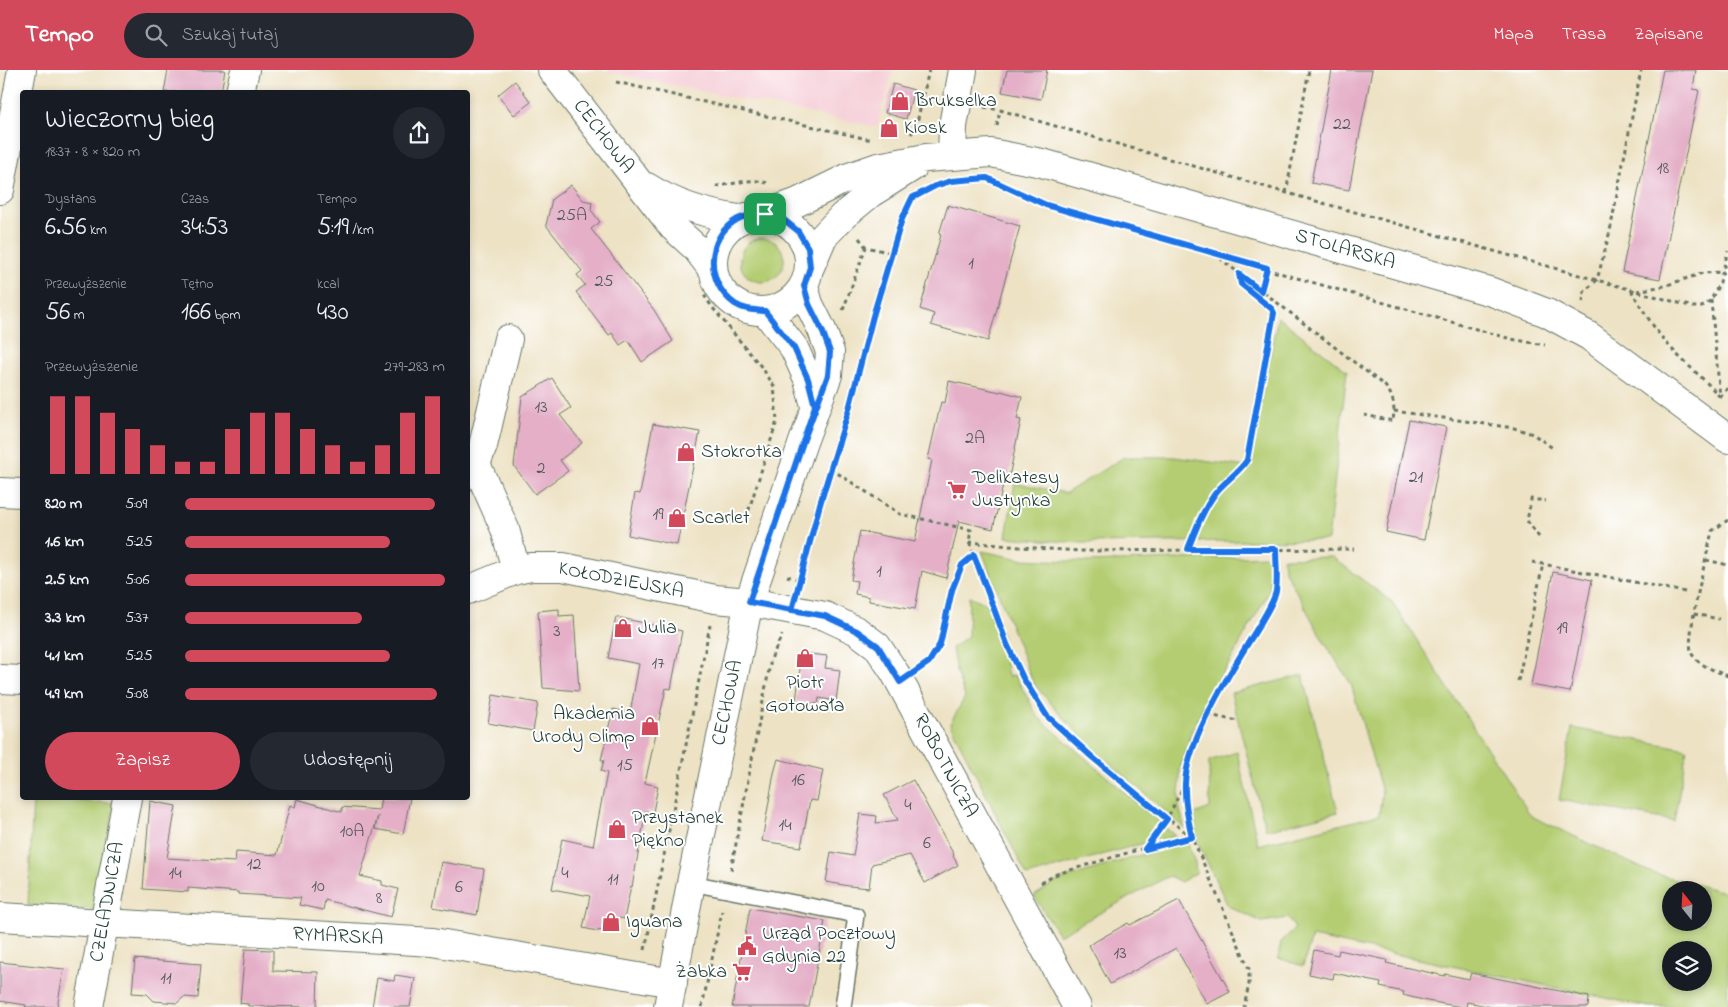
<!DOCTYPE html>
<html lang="pl">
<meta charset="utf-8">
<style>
body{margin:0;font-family:"Indie Flower",sans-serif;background:#242831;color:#f1f3f6;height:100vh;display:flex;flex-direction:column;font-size:19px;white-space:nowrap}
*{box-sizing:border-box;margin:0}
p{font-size:16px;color:#9ea1a6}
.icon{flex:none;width:28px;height:28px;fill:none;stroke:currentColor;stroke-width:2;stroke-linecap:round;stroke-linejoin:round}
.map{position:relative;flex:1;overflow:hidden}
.side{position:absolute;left:20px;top:20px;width:450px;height:710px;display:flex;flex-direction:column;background:#171b24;border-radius:5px;box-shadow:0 2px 8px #0003}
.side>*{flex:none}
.needle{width:32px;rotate:342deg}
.tools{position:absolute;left:1662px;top:811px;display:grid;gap:10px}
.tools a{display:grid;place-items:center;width:50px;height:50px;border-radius:50%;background:#171b24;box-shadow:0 2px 8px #0003;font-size:25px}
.pin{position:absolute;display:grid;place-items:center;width:42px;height:42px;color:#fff;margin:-21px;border-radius:10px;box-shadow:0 2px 8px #0006}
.round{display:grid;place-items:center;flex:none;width:52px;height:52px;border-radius:26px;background:#242831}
.summary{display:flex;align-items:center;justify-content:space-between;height:85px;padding:0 25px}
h1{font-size:28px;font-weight:600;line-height:38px}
.metrics{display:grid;grid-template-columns:repeat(3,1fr);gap:8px;height:85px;padding:5px 25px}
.metrics div{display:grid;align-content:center}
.metrics b{font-size:25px;font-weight:600}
.metrics small{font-size:14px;font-weight:400}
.metrics p{font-size:14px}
.chart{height:140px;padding:10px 25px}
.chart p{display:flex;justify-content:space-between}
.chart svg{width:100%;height:90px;margin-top:5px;stroke:#d1495b;stroke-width:6}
.button{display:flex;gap:10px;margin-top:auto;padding:10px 25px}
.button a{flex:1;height:58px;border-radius:30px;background:#d1495b;color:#fff;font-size:20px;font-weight:600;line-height:58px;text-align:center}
.button a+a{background:#242831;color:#f1f3f6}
ul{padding:0 25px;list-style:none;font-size:16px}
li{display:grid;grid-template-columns:80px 60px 1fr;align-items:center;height:38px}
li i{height:12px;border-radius:6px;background:#d1495b}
header{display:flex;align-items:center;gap:30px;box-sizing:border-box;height:70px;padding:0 25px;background:#d1495b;color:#fff}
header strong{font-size:24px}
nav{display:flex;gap:28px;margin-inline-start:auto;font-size:18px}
.search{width:350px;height:45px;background:#242831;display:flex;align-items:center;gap:12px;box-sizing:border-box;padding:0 18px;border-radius:28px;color:#9ea1a6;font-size:19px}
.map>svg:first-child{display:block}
</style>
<header>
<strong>Tempo</strong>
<div class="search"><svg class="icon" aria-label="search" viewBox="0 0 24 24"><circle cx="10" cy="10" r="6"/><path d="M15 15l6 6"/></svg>Szukaj tutaj</div>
<nav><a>Mapa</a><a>Trasa</a><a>Zapisane</a></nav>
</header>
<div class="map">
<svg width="1728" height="937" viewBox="0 0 1728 937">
<rect width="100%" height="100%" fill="#fff"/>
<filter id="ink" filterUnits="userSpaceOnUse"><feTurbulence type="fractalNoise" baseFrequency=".02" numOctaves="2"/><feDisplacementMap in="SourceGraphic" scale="10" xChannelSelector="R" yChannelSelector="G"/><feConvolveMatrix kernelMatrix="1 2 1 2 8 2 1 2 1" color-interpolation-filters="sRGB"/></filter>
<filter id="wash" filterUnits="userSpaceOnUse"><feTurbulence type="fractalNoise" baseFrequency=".0096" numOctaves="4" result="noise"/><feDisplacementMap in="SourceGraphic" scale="20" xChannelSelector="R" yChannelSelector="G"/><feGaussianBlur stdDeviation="1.12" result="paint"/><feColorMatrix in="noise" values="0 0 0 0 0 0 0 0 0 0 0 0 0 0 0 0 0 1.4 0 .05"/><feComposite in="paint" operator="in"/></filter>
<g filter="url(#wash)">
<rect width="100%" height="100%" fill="#ede2c4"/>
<path fill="#f6cfd8" d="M 606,0 L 893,0 L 877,57 L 609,2 Z"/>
<path fill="#b4cd72" stroke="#6a8553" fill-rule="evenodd" d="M740 190a22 22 0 1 1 44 0a22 22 0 1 1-44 0Z
M 1278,247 L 1347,301 L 1328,470 L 1080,473 L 1006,467 L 1015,413 L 1066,423 L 1124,387 L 1174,387 L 1247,397 Z
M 982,481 L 1020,489 L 1090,492 L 1271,486 L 1270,520 L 1192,659 L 1180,699 L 1179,737 L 1185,759 L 1083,669 L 1039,620 L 1033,612 Z
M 1332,487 L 1392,532 L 1531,746 L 1652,803 L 1728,823 L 1728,937 L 1649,937 L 1312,867 L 1303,896 L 1278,888 L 1281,872 L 1295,858 L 1287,848 L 1262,852 L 1228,836 L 1196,769 L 1192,745 L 1210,738 L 1209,691 L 1237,682 L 1258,775 L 1379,745 L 1382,722 L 1351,614 L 1323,570 L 1284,499 L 1283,488 ZM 1671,820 L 1704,820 L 1704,852 L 1671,852 ZM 1671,880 L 1704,880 L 1704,912 L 1671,912 Z
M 969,526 L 989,535 L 1002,567 L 1008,607 L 1015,605 L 1038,647 L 1175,766 L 1133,776 L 1027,806 L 950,654 L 965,627 L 956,601 L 952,578 L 968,566 Z
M 1303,605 L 1338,742 L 1266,760 L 1231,623 Z
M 1572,658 L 1687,679 L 1674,751 L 1559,730 Z
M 33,729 L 115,733 L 95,840 L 28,835 Z
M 1187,771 L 1195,793 L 1196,803 L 1181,812 L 1169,806 L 1059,865 L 1034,826 L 1059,810 Z"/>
<g id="blocks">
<path fill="#e4afc7" d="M 168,0 L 225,0 L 221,22 L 164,22 Z
M 1007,0 L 1047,0 L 1041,29 L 1002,22 Z
M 1332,0 L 1372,0 L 1349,120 L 1311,113 Z
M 1663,0 L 1696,0 L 1693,19 L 1699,20 L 1660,209 L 1622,202 Z
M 515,11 L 531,32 L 514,45 L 498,25 Z
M 893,14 L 914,20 L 906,49 L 885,43 Z
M 571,115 L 583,130 L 592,132 L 591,140 L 600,152 L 591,159 L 654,240 L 673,271 L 642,292 L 628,270 L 620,275 L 612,263 L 609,265 L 576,222 L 585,215 L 577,205 L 582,201 L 546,155 L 552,129 Z
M 948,135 L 1020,156 L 988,271 L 931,255 L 934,244 L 920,239 L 941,165 L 939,164 Z
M 552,308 L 571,338 L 560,345 L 582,373 L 560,390 L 568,401 L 535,424 L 514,396 L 522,327 Z
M 949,311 L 1000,322 L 1001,321 L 1022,327 L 1017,349 L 1021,350 L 1009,407 L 1005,406 L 993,459 L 959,451 L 946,508 L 922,501 L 915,539 L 869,531 L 869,527 L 855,524 L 857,511 L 851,510 L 860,461 L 915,472 L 932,390 L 928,389 L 941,332 L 945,333 Z
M 1409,350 L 1446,357 L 1424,470 L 1386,462 Z
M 653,354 L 700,362 L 677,475 L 628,465 L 635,423 L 640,424 Z
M 1553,502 L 1592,510 L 1570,622 L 1531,615 Z
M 559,539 L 559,546 L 574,545 L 579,621 L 543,618 L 538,541 Z
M 616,547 L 682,561 L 671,619 L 666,618 L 645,713 L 658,716 L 653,742 L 646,741 L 632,817 L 631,816 L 624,849 L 616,847 L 613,859 L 597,861 L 583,858 L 590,826 L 552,819 L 562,769 L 593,776 L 607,703 L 601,701 L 604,690 L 601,690 L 613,639 L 630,643 L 639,594 L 608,588 Z
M 802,583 L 827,586 L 825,598 L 840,600 L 836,631 L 819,628 L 818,634 L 796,631 Z
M 493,625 L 538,633 L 533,661 L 488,653 Z
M 778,689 L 823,700 L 817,731 L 810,730 L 801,777 L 762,771 L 774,703 Z
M 913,710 L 954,785 L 953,786 L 958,795 L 925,813 L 910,785 L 872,794 L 869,818 L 849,816 L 826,812 L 831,782 L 853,786 L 860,744 L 877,746 L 876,753 L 898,750 L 884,725 Z
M 381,728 L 410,728 L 403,764 L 375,759 L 378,746 L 360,806 L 382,811 L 382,815 L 398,819 L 391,847 L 325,830 L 323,840 L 299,835 L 301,828 L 238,824 L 238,822 L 188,818 L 188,822 L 143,819 L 150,731 L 176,736 L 167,788 L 235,792 L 236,782 L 277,785 L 290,735 L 295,737 L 297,729 L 342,742 L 342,737 L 379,740 Z
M 441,792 L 484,799 L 477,845 L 433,837 Z
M 1179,830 L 1230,922 L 1207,934 L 1176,878 L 1110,914 L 1089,875 L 1128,853 L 1130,855 Z
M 750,838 L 825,851 L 809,937 L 732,937 Z
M 245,879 L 273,880 L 273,901 L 318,902 L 317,937 L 248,936 L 248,934 L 240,933 Z
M 1314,880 L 1338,885 L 1339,880 L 1387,890 L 1386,893 L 1445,906 L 1445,904 L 1469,909 L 1471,903 L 1589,927 L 1588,937 L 1492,937 L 1467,932 L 1466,937 L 1462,937 L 1427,931 L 1403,925 L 1404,922 L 1380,917 L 1381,913 L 1334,903 L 1333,909 L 1309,904 Z
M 135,889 L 201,894 L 198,928 L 184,927 L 177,933 L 154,931 L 147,924 L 132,923 Z
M 0,892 L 64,899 L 57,937 L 25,937 L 26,935 L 0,931 Z
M 395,905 L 415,908 L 410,937 L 372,937 L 377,908 L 394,911 Z"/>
</g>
</g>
<g filter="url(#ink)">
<use href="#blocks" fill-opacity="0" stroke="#677766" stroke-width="1"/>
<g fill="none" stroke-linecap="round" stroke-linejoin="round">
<g stroke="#677766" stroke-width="18">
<path id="lane" d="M 691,813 L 856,845 L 843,937"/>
</g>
<g stroke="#677766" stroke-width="30">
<path id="street" d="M 552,0 L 673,157 L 696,178 L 712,199
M 240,22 L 245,0
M 952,86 L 953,56 L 963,0
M 647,117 C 675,135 705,144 739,149
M 0,120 L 22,0
M 765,144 L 796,133 L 849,107 L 878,97 L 926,88 L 991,83 L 1042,93 L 1492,222 L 1547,243 L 1589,266 L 1728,369
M713 193a48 48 0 1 1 96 0a48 48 0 1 1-96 0Z
M 810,197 L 823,167 L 843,146 L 871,123 L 914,96
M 765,241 L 794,278 L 808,309 L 815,336
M 468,392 L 476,394 L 505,459 L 516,500
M 476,394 L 483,376 L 508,269
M 0,422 L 22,423
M 468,520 L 516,500 L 531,497 L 563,497 L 715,529 L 749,532 L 825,546 L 857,561 L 877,576 L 895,603 L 1077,937
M 0,609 L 22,610
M 0,847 L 433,872 L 673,913
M 89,937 L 127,728
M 668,937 L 691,813 L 749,532 L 803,372 L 828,305 L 830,282 L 822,260 L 809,234 L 804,216"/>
</g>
<path stroke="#677766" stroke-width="3" stroke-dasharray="4 4" stroke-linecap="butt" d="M 616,12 L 872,70
M 984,37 L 1000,40 L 1273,119 L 1693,237 L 1702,237 L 1711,230 L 1720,212 L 1728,181
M 997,56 L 1000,40
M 911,64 L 916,57 L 929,0
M 1001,115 L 1046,135 L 1220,186 L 1222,190 L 1385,316 C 1394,326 1395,337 1393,351 L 1364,345
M 716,116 C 733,115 750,107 767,113
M 1286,123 L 1309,0
M 859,168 L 866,177 L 892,183 L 902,149 L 912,130
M 1220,186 L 1511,269 L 1545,275
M 1631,220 C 1643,240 1655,261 1671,278 C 1686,295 1704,308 1719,326
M 1261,221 L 1267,199
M 1637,221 L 1664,216 L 1703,203 L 1724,202
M 704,225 L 712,237 L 763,299 L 774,316 L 777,351 L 745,452
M 1711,230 L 1720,327
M 1583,232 L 1584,222 L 1597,210 L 1610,161 L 1641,0
M 843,240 L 866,177
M 857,305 L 892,183
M 1720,327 L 1728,318
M 1394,341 L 1514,358 L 1533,364 L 1554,379
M 831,399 L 900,444 L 971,460 L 969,472 L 1007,574 L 1023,608 L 1047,646 L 1134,723 L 1192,767 L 1249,899 L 1249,914 L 1244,937
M 1728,450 L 1712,461 C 1708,482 1684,570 1692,584 C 1699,596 1716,601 1728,606
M 1539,467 L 1527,451 L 1531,430 L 1531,429 L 1546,431
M 969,472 L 1020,477 L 1080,481 L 1354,479
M 1188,479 C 1195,461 1202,442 1214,425 C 1223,412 1238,404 1247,390 L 1264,289 L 1273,250 L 1271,239 L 1241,214 L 1239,204
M 1706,490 L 1728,495
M 1532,492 L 1685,522
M 787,506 L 800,510
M 799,514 L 854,321
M 1694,544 L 1719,549
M 921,597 L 929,591 L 940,574 L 953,520 L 962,495 L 974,485
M 1518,611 L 1543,494
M 1208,645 L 1238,651
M 1146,778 L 1167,749 L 1184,715
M 731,800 L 771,589 L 782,565
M 1041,813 L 1057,804 L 1137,780 L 1192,767 C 1188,750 1184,732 1185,714 C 1186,675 1226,609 1247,575 C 1254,563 1274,534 1276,521 C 1278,508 1276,493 1276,479
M 645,880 L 710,555
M 702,937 L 722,841"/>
<use href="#lane" stroke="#fff" stroke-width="15"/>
<use href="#street" stroke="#fff" stroke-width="28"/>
</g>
</g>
<g fill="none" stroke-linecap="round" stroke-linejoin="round" filter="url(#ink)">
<g stroke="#fff" stroke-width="10">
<path id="route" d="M 765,144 L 783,149 L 798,161 L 808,178 L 810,197 L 804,216 L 809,234 L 822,260 L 830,282 L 828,305 L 803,372 L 749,532 L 825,546 L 857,561 L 878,576 L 900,612 L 929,592 L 940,574 L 952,520 L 962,495 L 974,485 L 1007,574 L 1023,608 L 1047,646 L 1092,687 L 1167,749 L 1145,779 L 1192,767 C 1188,750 1184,732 1185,714 C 1186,675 1226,609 1247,575 C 1254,563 1274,534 1276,521 C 1278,508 1276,493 1276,479 L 1188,479 C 1195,461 1202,442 1214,425 C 1223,412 1238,404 1247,390 L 1274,243 L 1272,239 L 1241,214 L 1239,204 L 1261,221 L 1267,198 L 1046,135 L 987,108 L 951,111 L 935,116 L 912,128 L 902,149 L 873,246 L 849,339 L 820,434 L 792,540 L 749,532 L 815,336 L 808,309 L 794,278 L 765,241 C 754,240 744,240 735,234 C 705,213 705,167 738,149 C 746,145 756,145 765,144"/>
</g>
<use href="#route" stroke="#1a73e8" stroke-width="6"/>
</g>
<defs>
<g id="shop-bare" transform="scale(1.5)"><path d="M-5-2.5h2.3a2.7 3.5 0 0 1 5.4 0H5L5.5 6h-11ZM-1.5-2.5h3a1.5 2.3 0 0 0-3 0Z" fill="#d1495b" stroke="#fff" stroke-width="2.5" paint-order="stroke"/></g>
<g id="supermarket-bare" transform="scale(1.5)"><path d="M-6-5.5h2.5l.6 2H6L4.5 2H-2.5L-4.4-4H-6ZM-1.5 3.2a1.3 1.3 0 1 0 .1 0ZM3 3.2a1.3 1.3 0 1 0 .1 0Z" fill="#d1495b" stroke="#fff" stroke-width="2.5" paint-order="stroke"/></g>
<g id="civic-bare" transform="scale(1.5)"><path d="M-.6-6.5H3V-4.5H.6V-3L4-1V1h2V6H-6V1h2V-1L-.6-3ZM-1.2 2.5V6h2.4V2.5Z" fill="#d1495b" stroke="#fff" stroke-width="2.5" paint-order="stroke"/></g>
</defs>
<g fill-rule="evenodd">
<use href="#shop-bare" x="900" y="31"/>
<use href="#shop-bare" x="889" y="58"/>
<use href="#shop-bare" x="686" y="382"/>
<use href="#supermarket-bare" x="957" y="420"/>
<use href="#shop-bare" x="677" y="448"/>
<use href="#shop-bare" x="623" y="558"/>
<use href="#shop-bare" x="805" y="588"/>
<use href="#shop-bare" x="650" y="656"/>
<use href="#shop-bare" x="617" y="759"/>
<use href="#shop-bare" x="611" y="852"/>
<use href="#civic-bare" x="747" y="876"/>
<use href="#supermarket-bare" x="742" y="902"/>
</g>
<g text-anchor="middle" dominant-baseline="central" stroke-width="4" stroke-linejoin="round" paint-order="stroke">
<g font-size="18" fill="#505a59">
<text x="1342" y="55">22</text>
<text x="1663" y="99">18</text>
<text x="572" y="146">25A</text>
<text x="971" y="194">1</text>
<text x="604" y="212">25</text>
<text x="541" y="338">13</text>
<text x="975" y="369">2A</text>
<text x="541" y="399">2</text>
<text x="1416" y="408">21</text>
<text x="658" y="445">19</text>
<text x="879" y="502">1</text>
<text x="1562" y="559">19</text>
<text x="557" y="562">3</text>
<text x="658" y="594">17</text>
<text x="625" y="696">15</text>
<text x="798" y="711">16</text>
<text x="908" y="736">4</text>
<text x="785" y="756">14</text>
<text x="352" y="762">10A</text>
<text x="927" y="774">6</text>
<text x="254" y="795">12</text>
<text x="175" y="804">14</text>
<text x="565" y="804">4</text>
<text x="613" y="810">11</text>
<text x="318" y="817">10</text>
<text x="459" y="818">6</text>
<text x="379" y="829">8</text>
<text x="1120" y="884">13</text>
<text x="166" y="909">11</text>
</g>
<g font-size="20" fill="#1f3d34" stroke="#fff" text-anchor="start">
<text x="915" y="31">Brukselka</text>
<text x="904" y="58">Kiosk</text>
<text x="701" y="382">Stokrotka</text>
<text x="972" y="408">Delikatesy<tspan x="972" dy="23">Justynka</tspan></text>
<text x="692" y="448">Scarlet</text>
<text x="638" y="558">Julia</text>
<text x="805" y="613" text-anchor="middle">Piotr<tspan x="805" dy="23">Gotowała</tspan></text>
<text x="635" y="644" text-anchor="end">Akademia<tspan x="635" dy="23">Urody Olimp</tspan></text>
<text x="632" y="748">Przystanek<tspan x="632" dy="23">Piękno</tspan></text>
<text x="626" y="852">Iguana</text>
<text x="762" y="864">Urząd Pocztowy<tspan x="762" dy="23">Gdynia 22</tspan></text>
<text x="727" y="902" text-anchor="end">Żabka</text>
</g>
<g font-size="20" fill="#1f3d34" stroke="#fff">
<text transform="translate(603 67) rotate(53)">CECHOWA</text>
<text transform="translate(1345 180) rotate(16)">STOLARSKA</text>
<text transform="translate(621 511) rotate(11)">KOŁODZIEJSKA</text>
<text transform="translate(728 633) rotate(-78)">CECHOWA</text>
<text transform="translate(945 696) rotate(62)">ROBOTNICZA</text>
<text transform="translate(108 832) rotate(-80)">CZELADNICZA</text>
<text transform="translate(338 867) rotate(3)">RYMARSKA</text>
</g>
</g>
</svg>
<div class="tools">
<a><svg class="needle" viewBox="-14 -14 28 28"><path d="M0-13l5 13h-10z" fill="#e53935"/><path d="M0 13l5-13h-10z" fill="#9ea1a6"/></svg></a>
<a><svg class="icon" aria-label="layers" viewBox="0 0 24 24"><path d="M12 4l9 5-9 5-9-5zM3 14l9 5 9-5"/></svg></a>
</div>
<div class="pin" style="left:765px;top:144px;background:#1e9e55"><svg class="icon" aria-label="arrive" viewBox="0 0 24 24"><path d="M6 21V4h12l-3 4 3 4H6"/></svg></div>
<section class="side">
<div class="summary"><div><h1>Wieczorny bieg</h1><p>18:37 · 8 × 820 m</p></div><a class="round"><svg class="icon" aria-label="share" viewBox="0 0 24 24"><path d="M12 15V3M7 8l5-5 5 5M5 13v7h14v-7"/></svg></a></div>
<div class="metrics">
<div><p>Dystans</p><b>6.56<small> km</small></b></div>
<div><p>Czas</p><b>34:53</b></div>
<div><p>Tempo</p><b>5:19<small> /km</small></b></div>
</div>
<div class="metrics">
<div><p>Przewyższenie</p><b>56<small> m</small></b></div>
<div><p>Tętno</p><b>166<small> bpm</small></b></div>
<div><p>kcal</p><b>430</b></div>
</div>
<div class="chart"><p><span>Przewyższenie</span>279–283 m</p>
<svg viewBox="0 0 160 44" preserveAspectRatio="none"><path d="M5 44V6M15 44V6M25 44V14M35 44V22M45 44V30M55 44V38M65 44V38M75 44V22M85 44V14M95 44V14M105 44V22M115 44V30M125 44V38M135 44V30M145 44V14M155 44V6"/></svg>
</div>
<ul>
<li><b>820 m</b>5:09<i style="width:96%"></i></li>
<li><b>1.6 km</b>5:25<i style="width:79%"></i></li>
<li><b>2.5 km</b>5:06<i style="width:100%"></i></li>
<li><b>3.3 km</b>5:37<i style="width:68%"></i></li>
<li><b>4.1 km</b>5:25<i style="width:79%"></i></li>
<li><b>4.9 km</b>5:08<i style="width:97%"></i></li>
</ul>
<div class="button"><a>Zapisz</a><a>Udostępnij</a></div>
</section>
</div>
